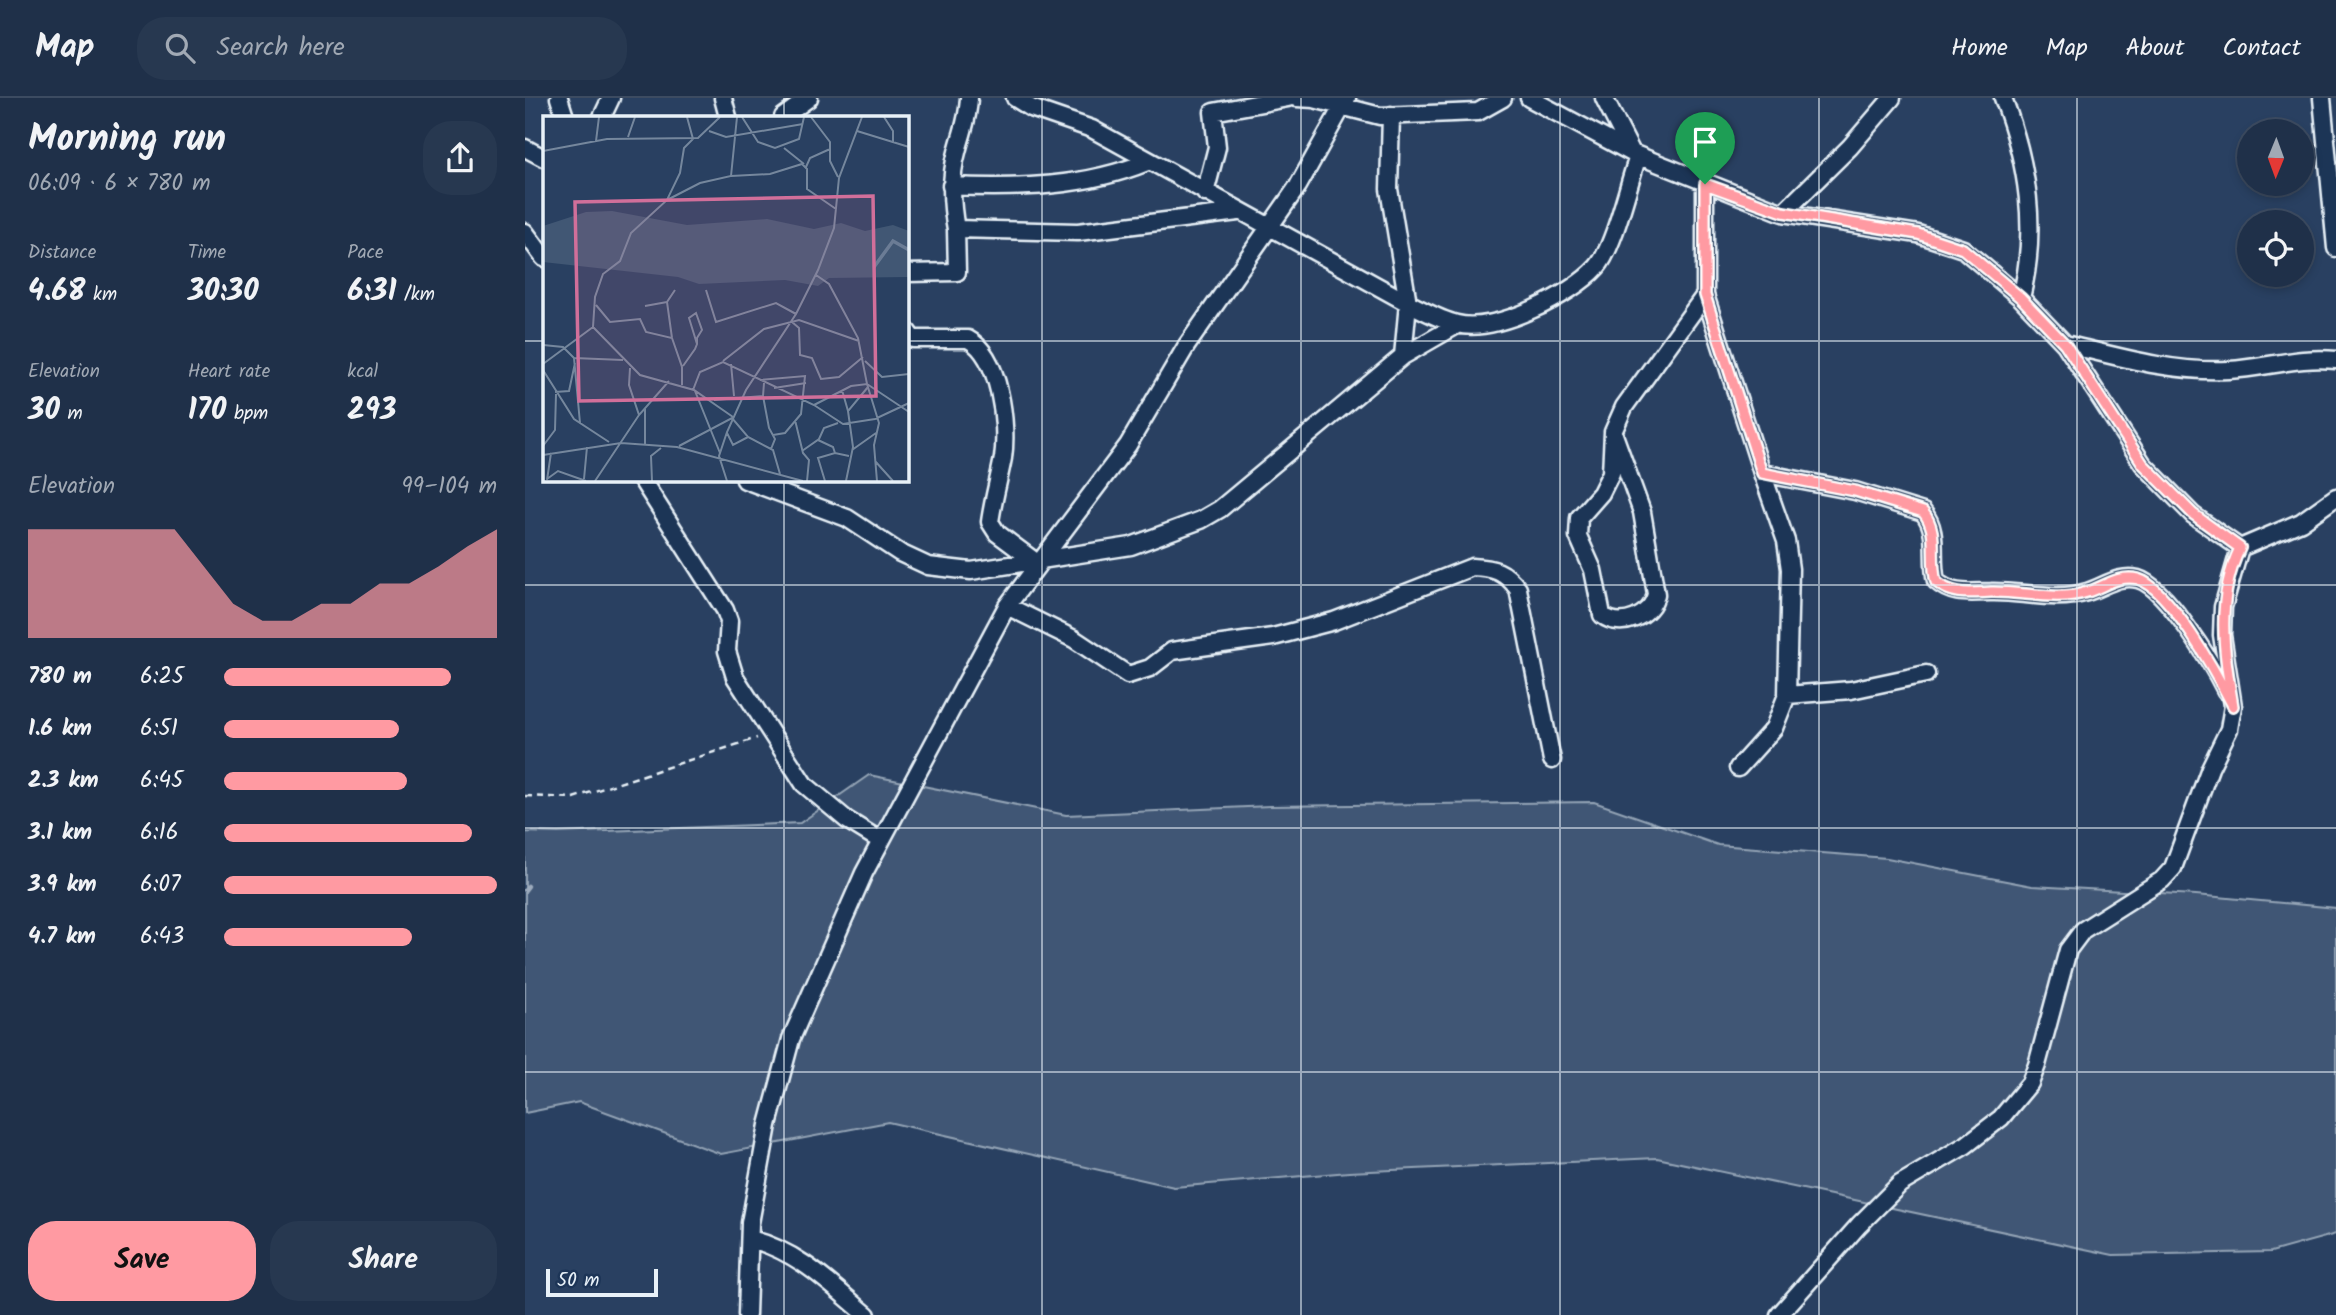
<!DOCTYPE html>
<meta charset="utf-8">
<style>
body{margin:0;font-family:Kalam,sans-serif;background:#273850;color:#f1f3f6;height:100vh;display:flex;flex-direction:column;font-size:26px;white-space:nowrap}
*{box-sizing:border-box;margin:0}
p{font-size:23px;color:#a1a9b4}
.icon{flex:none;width:38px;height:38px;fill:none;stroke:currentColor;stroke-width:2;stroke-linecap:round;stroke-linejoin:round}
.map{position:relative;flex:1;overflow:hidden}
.sheet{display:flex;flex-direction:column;background:#1f3049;width:525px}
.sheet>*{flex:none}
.needle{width:46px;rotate:181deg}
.fabs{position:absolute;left:1712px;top:21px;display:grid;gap:14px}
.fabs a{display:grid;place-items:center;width:77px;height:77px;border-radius:50%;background:#1f3049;box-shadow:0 4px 10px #0003,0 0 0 2px #3c4b61;font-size:35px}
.scale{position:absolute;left:21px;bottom:18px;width:112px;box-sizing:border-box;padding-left:7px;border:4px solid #e8f1f8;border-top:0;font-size:19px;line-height:24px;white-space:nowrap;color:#e8f1f8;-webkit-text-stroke:5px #1d3557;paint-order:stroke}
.pin{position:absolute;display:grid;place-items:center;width:60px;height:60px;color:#fff;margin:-72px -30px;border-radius:50% 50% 50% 0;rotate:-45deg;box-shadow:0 0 7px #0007}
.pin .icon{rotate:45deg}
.round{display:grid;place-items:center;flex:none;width:74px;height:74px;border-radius:28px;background:#273850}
.summary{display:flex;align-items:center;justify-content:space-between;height:119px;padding:0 28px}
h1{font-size:38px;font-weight:700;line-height:52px}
.figures{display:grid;grid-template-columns:repeat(3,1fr);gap:10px;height:119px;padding:7px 28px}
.figures div{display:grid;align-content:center}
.figures b{font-size:30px;font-weight:700}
.figures small{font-size:19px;font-weight:400}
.figures p{font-size:19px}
.chart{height:196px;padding:14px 28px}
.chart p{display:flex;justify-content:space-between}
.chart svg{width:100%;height:126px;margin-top:7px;fill:#ff9aa2;opacity:.7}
.action{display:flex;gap:14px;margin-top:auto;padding:14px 28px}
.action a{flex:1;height:80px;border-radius:28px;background:#ff9aa2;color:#111;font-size:28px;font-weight:700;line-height:80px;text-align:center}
.action a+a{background:#273850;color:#f1f3f6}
ul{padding:0 28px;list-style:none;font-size:23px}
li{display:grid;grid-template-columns:112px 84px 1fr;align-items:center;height:52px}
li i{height:18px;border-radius:9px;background:#ff9aa2}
header{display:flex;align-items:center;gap:42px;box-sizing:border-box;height:98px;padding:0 35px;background:#1f3049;border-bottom:2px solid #3c4b61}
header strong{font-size:33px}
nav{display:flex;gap:38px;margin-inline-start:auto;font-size:24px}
.search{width:490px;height:63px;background:#273850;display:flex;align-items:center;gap:18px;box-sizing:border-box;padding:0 24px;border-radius:28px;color:#a1a9b4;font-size:26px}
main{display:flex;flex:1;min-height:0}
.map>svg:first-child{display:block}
</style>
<header>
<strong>Map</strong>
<div class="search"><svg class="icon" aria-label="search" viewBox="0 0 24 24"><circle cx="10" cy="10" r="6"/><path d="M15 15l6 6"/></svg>Search here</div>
<nav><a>Home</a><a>Map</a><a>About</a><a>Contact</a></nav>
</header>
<main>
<section class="sheet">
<div class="summary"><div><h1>Morning run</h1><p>06:09 · 6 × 780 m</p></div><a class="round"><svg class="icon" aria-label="share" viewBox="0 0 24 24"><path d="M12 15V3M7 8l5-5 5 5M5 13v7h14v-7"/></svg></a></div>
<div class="figures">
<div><p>Distance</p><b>4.68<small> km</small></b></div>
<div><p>Time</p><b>30:30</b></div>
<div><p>Pace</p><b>6:31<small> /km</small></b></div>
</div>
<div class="figures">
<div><p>Elevation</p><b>30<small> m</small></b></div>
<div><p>Heart rate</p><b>170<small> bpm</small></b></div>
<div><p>kcal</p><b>293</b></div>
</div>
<div class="chart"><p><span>Elevation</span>99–104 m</p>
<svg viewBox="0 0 160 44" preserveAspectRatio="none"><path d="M0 44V6L10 6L20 6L30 6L40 6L50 6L60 19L70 32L80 38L90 38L100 32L110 32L120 25L130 25L140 19L150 12L160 6V44z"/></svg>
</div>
<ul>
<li><b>780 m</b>6:25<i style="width:83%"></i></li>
<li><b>1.6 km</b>6:51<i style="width:64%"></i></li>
<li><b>2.3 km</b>6:45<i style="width:67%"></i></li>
<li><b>3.1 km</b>6:16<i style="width:91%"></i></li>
<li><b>3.9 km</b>6:07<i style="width:100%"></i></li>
<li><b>4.7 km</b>6:43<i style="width:69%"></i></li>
</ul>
<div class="action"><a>Save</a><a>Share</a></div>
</section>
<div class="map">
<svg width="1811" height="1217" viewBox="0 0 1811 1217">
<rect width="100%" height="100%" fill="#294061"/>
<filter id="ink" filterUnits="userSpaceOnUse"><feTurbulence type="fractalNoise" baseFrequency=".0143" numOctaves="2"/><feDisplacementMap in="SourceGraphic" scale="14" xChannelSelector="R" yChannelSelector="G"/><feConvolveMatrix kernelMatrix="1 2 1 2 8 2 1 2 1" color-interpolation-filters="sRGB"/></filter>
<g filter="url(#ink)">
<path fill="#415774" stroke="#94a4b6" stroke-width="2" d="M 344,677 L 541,717 L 745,708 L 1069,704 L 1193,747 L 1362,760 L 1507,788 L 1671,797 L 1811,810 L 1811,1136 L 1746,1154 L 1588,1157 L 1132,1060 L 824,1074 L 649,1089 L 363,1024 L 196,1056 L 54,1004 L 0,1015 L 0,734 L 33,735 L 275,725 Z"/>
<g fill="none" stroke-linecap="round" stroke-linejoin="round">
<path stroke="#9dabbd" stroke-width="4.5" d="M 0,792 L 3,788"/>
<g stroke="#e8f1f8" stroke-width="21">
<path id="street" d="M 34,0 L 40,19
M 198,0 L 203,19
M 444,0 C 443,23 437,33 432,54 C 425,79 426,105 431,131 L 553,134 L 713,114
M 490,0 L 506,10 L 567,31 L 883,205 C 898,212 915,222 932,226 C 970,236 1047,197 1072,169 C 1089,150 1104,84 1113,58
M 772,0 L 789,1 L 855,18 L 953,14 L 978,0
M 1004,0 L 1107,55 L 1258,115 L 1393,136 L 1438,151 L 1496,200 L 1540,246 L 1618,366 L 1668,417 L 1715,450
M 1079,0 L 1107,55
M 1478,0 C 1503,66 1513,131 1496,200
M 1797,0 L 1811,150
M 866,17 L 864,91 L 883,205 L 878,258
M 77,19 L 86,0
M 258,19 L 284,0
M 0,50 L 19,60
M 1180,87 L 1180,197 L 1237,375 L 1330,393 L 1398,414 C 1415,434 1405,459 1411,483 C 1428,498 1445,494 1466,494 C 1497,493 1532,504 1562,494 C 1579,489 1594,476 1613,481 C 1641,489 1688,567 1701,593
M 426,88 C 492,91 561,89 622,64
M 680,95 L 692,49 L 688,14 L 763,0
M 1258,115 L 1325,49 L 1367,0
M 0,134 L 19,160
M 382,175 L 432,174 L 431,131
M 382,233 L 388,241 L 443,241 C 475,258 483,327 478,360 C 474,381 468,402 465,424 L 472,435 L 508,462
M 1540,246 C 1594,259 1648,275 1704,272 C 1741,270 1774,258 1811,262
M 1088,334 L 1117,414 L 1131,496 C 1127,518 1096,532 1077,517 L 1068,472 L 1053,438 L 1054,420 L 1076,395 L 1086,375 L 1088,334 L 1099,309 L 1180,197
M 117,382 L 200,512 L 204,523 L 202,553 L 210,579 L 279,686 L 322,722 L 356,743
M 220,382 L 322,420 L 375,455 L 403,468 L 446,473 L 606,448 L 676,422 L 695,411 L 878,258 L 932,227
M 482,508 L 549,541 L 603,577 L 625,570 L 647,553 L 748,539 L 809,523 L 947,469 C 969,470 980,473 993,491 L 1027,662
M 1262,597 L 1326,592 L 1401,576
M 1213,670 L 1249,630 L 1262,597 L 1265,471 L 1261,443 L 1237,375
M 225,1141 C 273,1153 305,1186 342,1217
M 222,1217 L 225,1125 L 243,1027 L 266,941 L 339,775 L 482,508 L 603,347 L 662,247 L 773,88 L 822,0
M 1254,1217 L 1334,1127 L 1375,1086 L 1441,1047 L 1476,1020 L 1505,985 L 1512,967 L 1543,852 L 1558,832 L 1637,782 L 1648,770 L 1685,670 L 1704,631 L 1708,608 L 1697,537 L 1698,509 L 1715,450 L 1776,424 L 1811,399"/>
</g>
<path stroke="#e8f1f8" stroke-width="2.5" stroke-dasharray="7 5" stroke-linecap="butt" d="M 0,698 L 48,700 L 232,640"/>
<use href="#street" stroke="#1d3557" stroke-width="16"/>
</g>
</g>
<g fill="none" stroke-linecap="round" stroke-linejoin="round" filter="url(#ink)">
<g stroke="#fff" stroke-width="14">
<path id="route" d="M 1180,86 L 1258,114 L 1393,136 L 1438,151 L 1496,200 L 1540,246 L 1618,366 L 1668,416 L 1715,450 C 1690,502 1699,554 1708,608 C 1693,579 1645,490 1613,481 C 1594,476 1579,489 1562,494 C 1532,504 1497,493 1466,494 C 1445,495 1428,498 1411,484 C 1404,459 1415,434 1398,414 L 1330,393 L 1237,375 L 1180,197 Z"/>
</g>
<use href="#route" stroke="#ff9aa2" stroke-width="9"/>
</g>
<path fill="none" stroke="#e8f1f8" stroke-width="2" stroke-opacity="0.55" d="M 259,0 L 259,19M 517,0 L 517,1217M 776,0 L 776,1217M 1035,0 L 1035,1217M 1294,0 L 1294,1217M 1552,0 L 1552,1217M 0,243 L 19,243M 382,243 L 1811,243M 259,382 L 259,1217M 0,487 L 1811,487M 0,730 L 1811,730M 0,974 L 1811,974"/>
<g transform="translate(18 18)">
<rect width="366" height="366" fill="#294061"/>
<path d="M 69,95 L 144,109 L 224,103 L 271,113 L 298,107 L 322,115 L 350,109 L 366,115 L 366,161 L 286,162 L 275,170 L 242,164 L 156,168 L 135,161 L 0,146 L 0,110 L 43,96 Z" fill="#415774"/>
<path fill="none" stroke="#6b7c95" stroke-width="3.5" d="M 331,151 L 350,125 L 366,134"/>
<path fill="none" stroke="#75879d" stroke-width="2" d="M 199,1 L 215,26 L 232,32 L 256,23 L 261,1M 268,1 L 287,26 L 287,45 L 295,61M 341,1 L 350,15 L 350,26M 166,15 L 183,21 L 260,8M 314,15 L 366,31M 85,21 L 92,1M 53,25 L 56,1M 241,32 L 261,48M 0,35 L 64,23 L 155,22 L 177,1M 263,51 L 267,42 L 287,33M 188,60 L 227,58 L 259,48 L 264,53 L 264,73 L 293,93M 124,84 L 157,67 L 188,60 L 194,1M 273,159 L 286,168 L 315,222 L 324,268 L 366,296M 163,174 L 173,206 L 233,187 L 253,198M 53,189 L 67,206 L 97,203 L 103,216 L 129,222 L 139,251 L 139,269M 102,190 L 124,186M 249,206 L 256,212 L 257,239 L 269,242 L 278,263 L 296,261 L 320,241M 50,211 L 52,181 L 60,158 L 77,145 L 88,117 L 124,84 L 137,57 L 141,32 L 150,23 L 144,1M 50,211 L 97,259 L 151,274 L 190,301M 129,222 L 124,186 L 132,174M 0,229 L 20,231 L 31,242 L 80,244M 31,242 L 37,307M 180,245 L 221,213 L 256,204 L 316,225M 322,245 L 339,261 L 366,258M 0,248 L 50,211M 188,248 L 191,280M 140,250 L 152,233 L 154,228 L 154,222 L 159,214 L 153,197 L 146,202 L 154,228M 87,252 L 86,269 L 96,299M 0,254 L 31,303 L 66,326M 217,264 L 262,260 L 258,298 L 242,317 L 230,319M 231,272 L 263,267M 150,274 L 157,256 L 180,246 L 271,289 L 300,308 L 332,303 L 366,287M 299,274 L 305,295M 152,275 L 177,337M 12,276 L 26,275 L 32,247M 220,280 L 226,312 L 232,323 L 228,333M 171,284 L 220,280 L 221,267M 271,289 L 308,270 L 324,268 L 336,307 L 331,329 L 334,365M 252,304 L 260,337 L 266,344 L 264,365M 184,317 L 190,329 L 205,321M 275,324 L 290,331 L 292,337M 102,329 L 102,293M 0,330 L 12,314 L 13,278M 136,330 L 189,302 L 205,321 L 230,334 L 237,358M 309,334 L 333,317M 259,335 L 276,323 L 281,312 L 295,307M 0,339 L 78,327 L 134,331 L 260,365M 332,345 L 350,365M 4,363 L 15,355 L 43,365M 41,363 L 44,331M 4,364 L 8,337M 52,365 L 96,299 L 126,265M 109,365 L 108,340 L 118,332M 184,365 L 176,340 L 184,316 L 203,274 L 253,198 L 275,154 L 291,112 L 296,62 L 319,1M 282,365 L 275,342 L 292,337 L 306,340M 303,365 L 310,331 L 305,295 L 325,271"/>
<path fill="#d16f9a" fill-opacity="0.15" stroke="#d16f9a" stroke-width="3.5" d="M 330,80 L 333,280 L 36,285 L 32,86 Z"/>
<rect width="366" height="366" fill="none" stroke="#e8f1f8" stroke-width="3.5"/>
</g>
</svg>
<div class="fabs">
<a><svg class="needle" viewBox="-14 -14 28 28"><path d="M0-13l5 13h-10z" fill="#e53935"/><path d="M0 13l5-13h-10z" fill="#a1a9b4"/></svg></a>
<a><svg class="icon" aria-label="locate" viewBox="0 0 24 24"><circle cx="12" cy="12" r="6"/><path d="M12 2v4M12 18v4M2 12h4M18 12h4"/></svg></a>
</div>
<div class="scale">50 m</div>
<div class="pin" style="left:1180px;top:86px;background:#1e9e55"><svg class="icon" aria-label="arrive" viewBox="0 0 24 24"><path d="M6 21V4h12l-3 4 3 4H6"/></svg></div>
</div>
</main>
